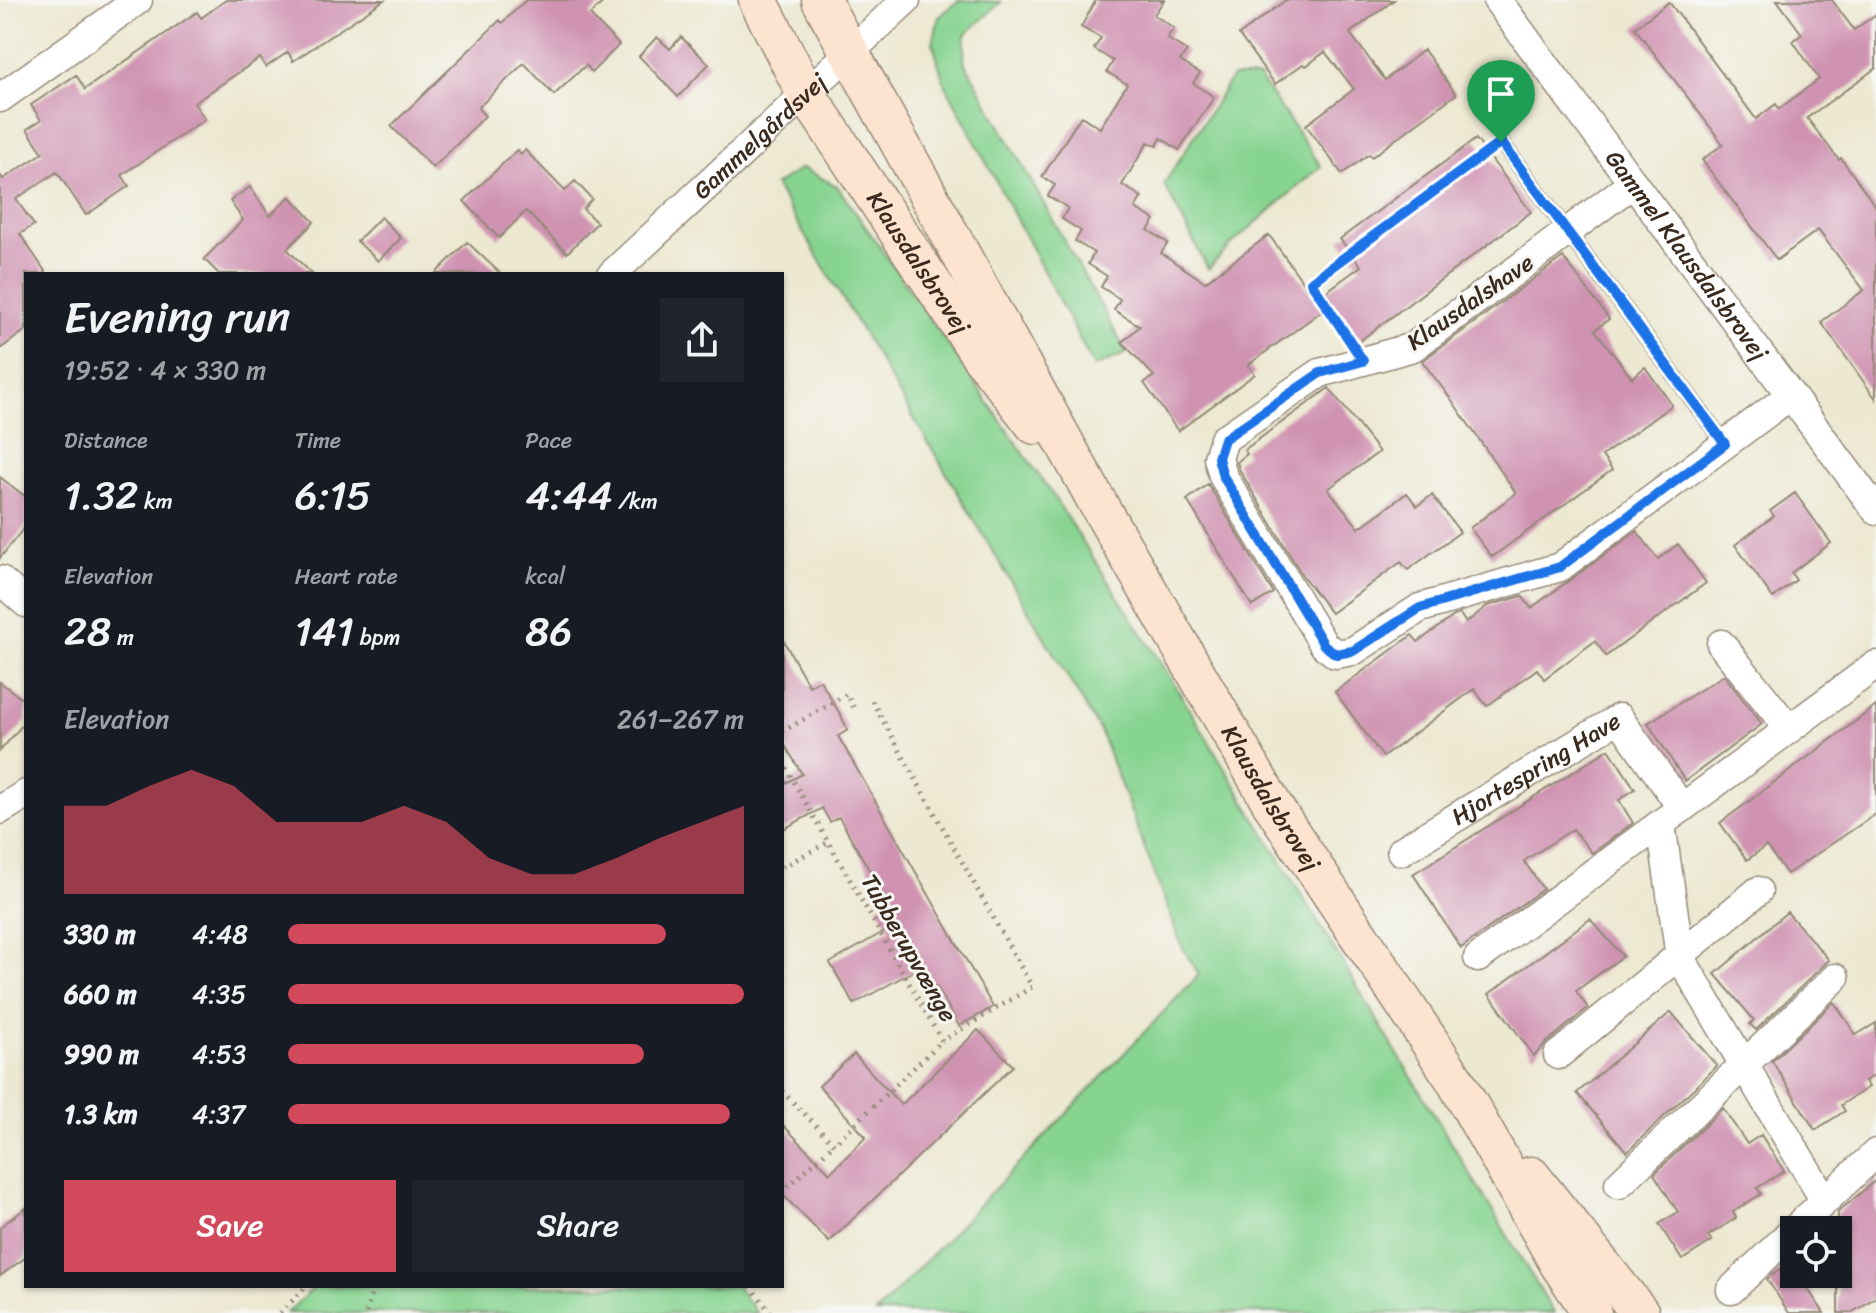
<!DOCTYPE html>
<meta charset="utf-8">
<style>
body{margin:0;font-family:Sriracha,sans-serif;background:#20242c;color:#f1f3f6;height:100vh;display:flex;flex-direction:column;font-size:30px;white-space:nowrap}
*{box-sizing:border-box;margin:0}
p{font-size:26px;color:#9ea1a6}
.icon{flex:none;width:44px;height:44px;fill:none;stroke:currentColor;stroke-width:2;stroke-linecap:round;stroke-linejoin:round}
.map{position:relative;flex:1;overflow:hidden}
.sheet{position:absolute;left:24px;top:272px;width:760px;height:1016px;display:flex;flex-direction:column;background:#171b24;border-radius:0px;box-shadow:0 2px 6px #0004}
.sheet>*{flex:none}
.fabs{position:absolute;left:1780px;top:1216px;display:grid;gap:16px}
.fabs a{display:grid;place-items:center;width:72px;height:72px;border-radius:0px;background:#171b24;box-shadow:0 2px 6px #0004;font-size:40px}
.pin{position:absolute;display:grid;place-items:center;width:68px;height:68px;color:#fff;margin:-82px -34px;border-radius:50% 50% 50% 0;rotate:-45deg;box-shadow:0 0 8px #0007}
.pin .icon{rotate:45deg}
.round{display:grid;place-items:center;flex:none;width:84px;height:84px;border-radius:0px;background:#20242c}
.summary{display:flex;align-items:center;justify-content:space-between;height:136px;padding:0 40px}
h1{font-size:44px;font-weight:600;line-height:60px}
.stats{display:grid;grid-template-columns:repeat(3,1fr);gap:12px;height:136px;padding:8px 40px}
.stats div{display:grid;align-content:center}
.stats b{font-size:40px;font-weight:600}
.stats small{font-size:22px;font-weight:400}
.stats p{font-size:22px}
.chart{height:224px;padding:16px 40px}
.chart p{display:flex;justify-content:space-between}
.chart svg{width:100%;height:144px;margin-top:8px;fill:#d1495b;opacity:.7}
.cta{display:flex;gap:16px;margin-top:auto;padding:16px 40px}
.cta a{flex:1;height:92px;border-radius:0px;background:#d1495b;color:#fff;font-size:32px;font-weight:600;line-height:92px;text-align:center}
.cta a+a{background:#20242c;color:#f1f3f6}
ul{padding:0 40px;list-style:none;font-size:26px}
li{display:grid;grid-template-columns:128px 96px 1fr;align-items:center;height:60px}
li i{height:20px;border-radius:10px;background:#d1495b}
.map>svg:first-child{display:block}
</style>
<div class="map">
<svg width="1876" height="1313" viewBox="0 0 1876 1313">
<rect width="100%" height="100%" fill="#f6f6f2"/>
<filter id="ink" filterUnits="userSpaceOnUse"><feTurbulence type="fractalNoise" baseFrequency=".0125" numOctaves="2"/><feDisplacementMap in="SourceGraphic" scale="16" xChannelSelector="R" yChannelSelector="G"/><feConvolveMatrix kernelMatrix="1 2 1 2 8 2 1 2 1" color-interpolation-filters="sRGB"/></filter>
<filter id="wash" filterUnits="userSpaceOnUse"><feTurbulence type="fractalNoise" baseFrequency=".006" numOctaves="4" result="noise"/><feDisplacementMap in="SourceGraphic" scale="32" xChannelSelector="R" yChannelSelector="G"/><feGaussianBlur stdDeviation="1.8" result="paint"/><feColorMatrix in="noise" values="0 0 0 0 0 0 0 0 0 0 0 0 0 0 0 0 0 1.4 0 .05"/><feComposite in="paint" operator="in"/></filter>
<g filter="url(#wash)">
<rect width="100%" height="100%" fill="#ece8d1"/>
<path fill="#87d491" stroke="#617f58" stroke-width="2" d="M 959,0 L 1001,2 L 965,35 L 964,61 L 1127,353 L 1094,367 L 943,80 L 933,43 L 939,17 Z
M 1232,77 L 1259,77 L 1321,166 L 1233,243 L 1208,269 L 1164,184 Z
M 802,168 L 837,186 L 1050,491 L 1168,674 L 1554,1313 L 876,1313 L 1199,975 L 1182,946 L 1101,733 L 775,185 Z
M 315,1286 L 736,1286 L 757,1313 L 287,1313 Z"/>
<g id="blocks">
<path fill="#cf92b1" d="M 226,0 L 384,0 L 293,61 L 288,52 L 266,67 L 260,58 L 194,103 L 205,119 L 122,175 L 129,186 L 86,215 L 57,172 L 16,199 L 34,225 L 20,234 L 47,274 L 26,274 L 26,330 L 0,349 L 0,175 L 3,179 L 43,153 L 27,129 L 41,120 L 31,105 L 76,75 L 85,89 L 197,12 L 201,18 Z
M 526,0 L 605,0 L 590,15 L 619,45 L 592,72 L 586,65 L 554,95 L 524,63 L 478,108 L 485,116 L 433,168 L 391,126 L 500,20 L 502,23 Z
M 1096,0 L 1164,0 L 1154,15 L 1174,28 L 1167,38 L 1187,51 L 1180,61 L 1200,73 L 1193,83 L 1214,97 L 1179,150 L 1161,138 L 1157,146 L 1148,142 L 1122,185 L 1142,197 L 1135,208 L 1155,220 L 1148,230 L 1168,243 L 1161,253 L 1205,282 L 1269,235 L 1323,310 L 1248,365 L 1255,374 L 1178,431 L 1144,383 L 1154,376 L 1122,342 L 1140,326 L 1114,310 L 1120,299 L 1101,287 L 1107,276 L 1088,264 L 1094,253 L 1075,241 L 1081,231 L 1062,219 L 1068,208 L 1048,196 L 1055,185 L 1042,177 L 1081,116 L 1100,128 L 1127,84 L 1107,72 L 1113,61 L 1094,49 L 1101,38 L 1081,27 Z
M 1286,0 L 1394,0 L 1350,33 L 1385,80 L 1424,50 L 1456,94 L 1372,157 L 1369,154 L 1342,174 L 1306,125 L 1354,89 L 1325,52 L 1306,66 L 1303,64 L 1275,84 L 1239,35 Z
M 1777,0 L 1832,0 L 1854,30 L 1876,14 L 1876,68 L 1807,118 L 1839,160 L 1841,158 L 1876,207 L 1876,399 L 1821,322 L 1864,290 L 1818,230 L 1777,260 L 1702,160 L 1723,144 L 1635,28 L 1669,2 L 1756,119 L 1776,104 L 1779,109 L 1819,79 L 1793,41 L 1802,34 Z
M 657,37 L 670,49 L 681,37 L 709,64 L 678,97 L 639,56 Z
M 1476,139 L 1531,212 L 1358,342 L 1323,294 L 1361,266 L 1340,239 Z
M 517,150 L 521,154 L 525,150 L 565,191 L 575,181 L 592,199 L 583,209 L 597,223 L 567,253 L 526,211 L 499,238 L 464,201 Z
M 250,187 L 270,216 L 290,196 L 314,222 L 287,249 L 312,274 L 219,274 L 204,259 L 243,220 L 230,201 Z
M 381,217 L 401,238 L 378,261 L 357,241 Z
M 467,242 L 501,274 L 435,274 Z
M 1563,257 L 1609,319 L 1595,330 L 1632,378 L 1645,367 L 1672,405 L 1602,456 L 1612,470 L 1492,557 L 1470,528 L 1516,493 L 1451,399 L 1422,361 Z
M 1329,388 L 1379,452 L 1328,489 L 1359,528 L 1407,493 L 1417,506 L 1432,495 L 1460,532 L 1408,570 L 1401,562 L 1331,613 L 1302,575 L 1239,469 L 1237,462 L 1247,454 L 1244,450 Z
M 0,477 L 26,497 L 26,525 L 0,558 Z
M 1208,484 L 1273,593 L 1252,606 L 1187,500 Z
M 1795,493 L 1831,543 L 1791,573 L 1796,580 L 1773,598 L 1735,545 L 1774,516 L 1770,511 Z
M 1637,531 L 1658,559 L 1678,544 L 1706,583 L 1606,656 L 1595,641 L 1544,679 L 1537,669 L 1487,706 L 1474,689 L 1383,757 L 1335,692 L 1412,635 L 1418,642 L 1454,616 L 1460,614 L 1466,623 L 1487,606 L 1522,596 L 1531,608 Z
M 782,638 L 809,686 L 820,680 L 840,714 L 848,730 L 838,736 L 993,1007 L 959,1026 L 936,986 L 927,991 L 915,970 L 854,1004 L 830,963 L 890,928 L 878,906 L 887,901 L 839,817 L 830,822 L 822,808 L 782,830 L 782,785 L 802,774 L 782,740 Z
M 1724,675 L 1762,724 L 1685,781 L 1648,723 Z
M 0,682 L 26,702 L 26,721 L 0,751 Z
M 1876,706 L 1876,814 L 1787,874 L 1766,846 L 1747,860 L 1720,823 Z
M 1609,749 L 1635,789 L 1619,800 L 1633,823 L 1592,853 L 1573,829 L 1524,861 L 1543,889 L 1461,948 L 1413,874 Z
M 1787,912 L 1829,960 L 1756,1030 L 1750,1024 L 1754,1020 L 1715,974 Z
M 1590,919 L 1623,956 L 1576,991 L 1588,1008 L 1547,1042 L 1534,1056 L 1489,994 Z
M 1834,1002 L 1856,1035 L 1876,1023 L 1876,1074 L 1865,1081 L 1869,1087 L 1841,1105 L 1845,1111 L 1815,1130 L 1772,1061 Z
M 1671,1012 L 1717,1066 L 1627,1152 L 1577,1093 Z
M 978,1030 L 1013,1066 L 829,1242 L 782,1194 L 782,1124 L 830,1173 L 866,1137 L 819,1086 L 854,1054 L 901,1105 Z
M 1723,1108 L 1747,1144 L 1761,1135 L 1784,1171 L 1757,1188 L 1761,1194 L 1733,1212 L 1736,1218 L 1708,1236 L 1712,1241 L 1682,1260 L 1659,1224 L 1678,1212 L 1654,1174 Z
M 1876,1180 L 1876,1297 L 1851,1313 L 1838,1313 L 1838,1212 Z
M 26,1208 L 26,1257 L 0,1276 L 0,1227 Z
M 1790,1262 L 1794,1274 L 1798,1274 L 1824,1313 L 1789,1313 L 1767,1279 Z"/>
</g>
</g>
<g filter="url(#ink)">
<use href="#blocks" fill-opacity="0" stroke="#948978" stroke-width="2"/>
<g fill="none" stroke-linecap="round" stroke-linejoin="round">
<g stroke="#948978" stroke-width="17">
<path id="lane" d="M 1501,142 L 1725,444"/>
</g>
<g stroke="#948978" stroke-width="31">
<g id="street">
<path id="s1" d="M 1497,0 L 1876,510"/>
<path d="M 0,98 L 138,0"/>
<path d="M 1633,183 L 1413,347 L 1320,373 L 1224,439 L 1218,458 L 1223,476 L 1324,645 L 1336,654 L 1353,651 L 1420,608 L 1560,567 L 1791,395"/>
<path id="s2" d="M 612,274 L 906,0"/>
<path d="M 0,580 L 26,603"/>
<path d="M 1721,644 L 1789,729"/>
<path d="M 0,810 L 26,794"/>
<path d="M 1661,824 L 1680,957 L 1825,1201"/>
<path id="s3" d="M 1401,851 L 1619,718 L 1682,808"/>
<path d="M 1478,958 L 1876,665"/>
<path d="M 1558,1055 L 1758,891"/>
<path d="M 1619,1184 L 1835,978"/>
<path d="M 1794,1230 L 1876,1153"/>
<path d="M 1731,1290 L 1794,1230"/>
</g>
</g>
<g stroke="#948978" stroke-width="41">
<g id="secondary">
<path id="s4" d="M 758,0 L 805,92 L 980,355 L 1035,425"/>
<path id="s5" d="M 821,0 L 1101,509 L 1275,809 L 1455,1080 L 1559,1264 L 1592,1313"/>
<path d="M 1531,1176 L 1640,1313"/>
</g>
</g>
<path stroke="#948978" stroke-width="5" stroke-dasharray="2 6" stroke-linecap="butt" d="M 1347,337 L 1311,282 L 1485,154
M 872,701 L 1032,987 L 942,1041
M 782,732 L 847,694 L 855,711
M 782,761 L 942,1041 L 834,1144 L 782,1091
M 782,867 L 827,843
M 782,1192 L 834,1144
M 750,1286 L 771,1313
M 280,1313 L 307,1286
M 366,1313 L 374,1286"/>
<use href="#lane" stroke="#fff" stroke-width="14"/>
<use href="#street" stroke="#fff" stroke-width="28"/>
<use href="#secondary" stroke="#fde4d0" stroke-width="38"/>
</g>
</g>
<g fill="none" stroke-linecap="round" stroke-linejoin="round" filter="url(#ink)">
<g stroke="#fff" stroke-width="16">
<path id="route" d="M 1501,142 L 1725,444 L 1560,567 L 1420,608 L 1353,651 L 1336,654 L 1324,645 L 1223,476 L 1218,458 L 1224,439 L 1320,373 L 1363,361 L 1311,282 Z"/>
</g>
<use href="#route" stroke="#1a73e8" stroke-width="10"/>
</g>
<g text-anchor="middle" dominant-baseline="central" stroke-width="6" stroke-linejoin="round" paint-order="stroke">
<g font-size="24" fill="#3b2a1e" stroke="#f6f6f2">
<text stroke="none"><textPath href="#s2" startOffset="202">Gammelgårdsvej</textPath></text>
<text stroke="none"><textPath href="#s1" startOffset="318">Gammel Klausdalsbrovej</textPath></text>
<text stroke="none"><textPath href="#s4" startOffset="308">Klausdalsbrovej</textPath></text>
<text transform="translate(1470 302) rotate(-35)">Klausdalshave</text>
<text stroke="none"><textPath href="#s3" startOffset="158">Hjortespring Have</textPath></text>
<text stroke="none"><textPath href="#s5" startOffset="916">Klausdalsbrovej</textPath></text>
<text transform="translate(909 948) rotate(60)">Tubberupvænge</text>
</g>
</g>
</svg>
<div class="fabs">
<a><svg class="icon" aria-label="locate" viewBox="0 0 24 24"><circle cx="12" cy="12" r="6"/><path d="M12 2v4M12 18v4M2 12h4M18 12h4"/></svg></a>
</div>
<div class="pin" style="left:1501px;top:142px;background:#1e9e55"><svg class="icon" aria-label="arrive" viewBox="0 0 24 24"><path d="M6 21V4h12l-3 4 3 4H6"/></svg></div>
<section class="sheet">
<div class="summary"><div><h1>Evening run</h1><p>19:52 · 4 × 330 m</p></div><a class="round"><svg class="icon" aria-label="share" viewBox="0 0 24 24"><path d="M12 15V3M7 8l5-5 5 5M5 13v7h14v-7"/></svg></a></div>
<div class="stats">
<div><p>Distance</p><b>1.32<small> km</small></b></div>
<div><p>Time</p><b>6:15</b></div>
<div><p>Pace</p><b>4:44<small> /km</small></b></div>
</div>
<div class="stats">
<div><p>Elevation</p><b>28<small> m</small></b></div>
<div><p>Heart rate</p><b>141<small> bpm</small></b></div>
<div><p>kcal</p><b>86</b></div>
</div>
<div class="chart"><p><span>Elevation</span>261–267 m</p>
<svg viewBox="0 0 160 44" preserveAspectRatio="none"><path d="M0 44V17L10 17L20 11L30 6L40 11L50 22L60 22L70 22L80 17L90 22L100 33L110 38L120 38L130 33L140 27L150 22L160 17V44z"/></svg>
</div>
<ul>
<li><b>330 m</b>4:48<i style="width:83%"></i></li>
<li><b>660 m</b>4:35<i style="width:100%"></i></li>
<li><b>990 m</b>4:53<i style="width:78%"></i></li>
<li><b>1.3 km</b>4:37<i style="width:97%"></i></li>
</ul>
<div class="cta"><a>Save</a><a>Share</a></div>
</section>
</div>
